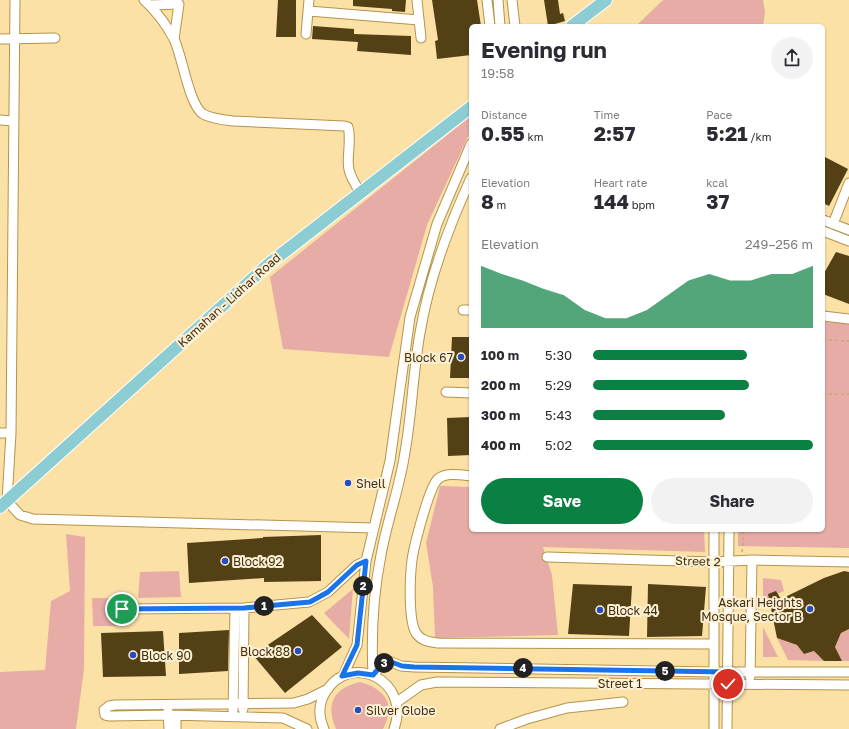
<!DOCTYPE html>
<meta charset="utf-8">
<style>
body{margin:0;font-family:"Golos Text",sans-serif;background:#f2f2f3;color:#2b2b33;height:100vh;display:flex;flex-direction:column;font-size:15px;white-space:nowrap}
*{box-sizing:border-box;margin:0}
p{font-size:13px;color:#7c7c81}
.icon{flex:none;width:22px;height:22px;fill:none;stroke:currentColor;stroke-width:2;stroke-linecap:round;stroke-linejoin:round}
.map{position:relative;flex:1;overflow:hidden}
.side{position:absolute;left:469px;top:24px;width:356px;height:508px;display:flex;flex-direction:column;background:#fff;border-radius:6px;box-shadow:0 1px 3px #0004}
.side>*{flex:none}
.pin{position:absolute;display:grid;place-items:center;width:34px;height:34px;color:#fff;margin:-17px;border:2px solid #fff;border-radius:50%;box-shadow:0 1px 4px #0007}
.km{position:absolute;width:20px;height:20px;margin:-10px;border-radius:50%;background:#222;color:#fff;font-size:11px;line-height:20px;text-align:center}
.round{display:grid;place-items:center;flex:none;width:42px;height:42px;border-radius:21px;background:#f2f2f3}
.summary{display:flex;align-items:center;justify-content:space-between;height:68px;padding:0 12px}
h1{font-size:22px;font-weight:700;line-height:30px}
.figures{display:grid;grid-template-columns:repeat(3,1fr);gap:6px;height:68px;padding:4px 12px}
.figures div{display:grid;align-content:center}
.figures b{font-size:20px;font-weight:700}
.figures small{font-size:11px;font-weight:400}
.figures p{font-size:11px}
.chart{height:112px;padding:8px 12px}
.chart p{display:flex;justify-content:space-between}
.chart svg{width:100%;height:72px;margin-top:4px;fill:#0b8043;opacity:.7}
.button{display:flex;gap:8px;margin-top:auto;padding:8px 12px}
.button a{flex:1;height:46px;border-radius:24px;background:#0b8043;color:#fff;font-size:16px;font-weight:700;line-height:46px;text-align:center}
.button a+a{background:#f2f2f3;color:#2b2b33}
ul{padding:0 12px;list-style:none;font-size:13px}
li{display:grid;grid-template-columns:64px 48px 1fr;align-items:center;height:30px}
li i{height:10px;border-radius:5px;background:#0b8043}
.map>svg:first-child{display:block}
</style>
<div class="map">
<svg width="849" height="729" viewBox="0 0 849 729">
<rect width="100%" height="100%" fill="#fce1a7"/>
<path fill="#e6aca5" d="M 663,0 L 763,0 L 765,12 L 763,26 L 636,26 Z
M 471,116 L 471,130 L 427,225 L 389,357 L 283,349 L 270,277 Z
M 823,322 L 849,323 L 849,548 L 738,546 L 738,530 L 823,530 Z
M 440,486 L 471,487 L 471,530 L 704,530 L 705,552 L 543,547 L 552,575 L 558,635 L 435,638 L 433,587 L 426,543 Z
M 66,534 L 85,537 L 84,669 L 76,729 L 0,729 L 0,672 L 45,670 L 51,601 L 70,591 Z
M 179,571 L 181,597 L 138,598 L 140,572 Z
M 763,578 L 781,580 L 784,591 L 763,601 Z
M 353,589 L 349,638 L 349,639 L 324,613 Z
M 92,598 L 119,598 L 118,626 L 93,626 Z
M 763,627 L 778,657 L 763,657 Z
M 849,629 L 849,661 L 842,661 L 835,647 L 841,633 Z
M 777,638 L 797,645 L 804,654 L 814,651 L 824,661 L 788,660 Z
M 360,682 C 386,689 396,705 383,729 L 336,729 C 325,704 334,688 360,682 Z"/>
<path fill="#534115" d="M 278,0 L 296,0 L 296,37 L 276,37 Z
M 353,0 L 406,0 L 405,12 L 392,11 L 392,9 L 353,6 Z
M 432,0 L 477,0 L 481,26 L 471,26 L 471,55 L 437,59 L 435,41 L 438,40 Z
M 544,0 L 558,0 L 560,14 L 563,13 L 565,21 L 548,26 Z
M 313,26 L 354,29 L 354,34 L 411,36 L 411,55 L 357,51 L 358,42 L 312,39 Z
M 823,156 L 848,169 L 829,206 L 823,203 Z
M 836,252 L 849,256 L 849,304 L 823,294 L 823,275 Z
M 452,337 L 471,337 L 471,378 L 450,378 Z
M 471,417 L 471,455 L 448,456 L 447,418 Z
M 321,535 L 321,581 L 264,582 L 264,578 L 189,583 L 187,543 L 263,538 L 263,537 Z
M 844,571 L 849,572 L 849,629 L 841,633 L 835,647 L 842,661 L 824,661 L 814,651 L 804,654 L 797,645 L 777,638 L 768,594 L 776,591 L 781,599 L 824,578 Z
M 573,584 L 632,586 L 629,636 L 568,634 Z
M 648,584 L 706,587 L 702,636 L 647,637 Z
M 312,615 L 342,647 L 285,693 L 253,655 Z
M 229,630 L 228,671 L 179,674 L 179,633 Z
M 163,631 L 166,676 L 103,677 L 101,633 Z"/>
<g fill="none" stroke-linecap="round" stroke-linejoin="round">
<g stroke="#b4944b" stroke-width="11">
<path id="minor" d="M 144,0 C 155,10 167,26 174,39 C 182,55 189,105 203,114 C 210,118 224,120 233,121 L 344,126 L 348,127 L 349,132 C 351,162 341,163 360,192
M 417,0 L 421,38
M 487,0 L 490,26
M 498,0 L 500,26
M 512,0 L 515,26
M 150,5 L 179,4 L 174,39
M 309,11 L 419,20
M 306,34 L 309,0
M 0,39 L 55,38
M 0,120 L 13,121
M 823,220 L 849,230
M 833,224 L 849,183
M 823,231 L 849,241
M 463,310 L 471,310
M 823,316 L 849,319
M 446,392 L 471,393
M 0,433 L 11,433 L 7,501 L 20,515 L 33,519 L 374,528
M 11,433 L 15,0
M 471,476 C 461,475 446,472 438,479 C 429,487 414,546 412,560 C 410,576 408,620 416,633 C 421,641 430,642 438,643 L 714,644
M 547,557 L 714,562 L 752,560 L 849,562
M 122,609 L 244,608 L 309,602 L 328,592 L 357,565 L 366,561
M 373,675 C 371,634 373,595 381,555 C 387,521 400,487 405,452 C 412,413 413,372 420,333 C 429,278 448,228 471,178
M 373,675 L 386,660 L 401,666 L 414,667 L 714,672 L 849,672
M 343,676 L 357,645 L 366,561 L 390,461 L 410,317 L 437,224 L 471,144
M 750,677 L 752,560
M 397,702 L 421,685 L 437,682 L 849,685
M 243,709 L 244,608
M 168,711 L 169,729
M 233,711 L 235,608
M 176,717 L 176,729
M 307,729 L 283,718 L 169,715 L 110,716 L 105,715 L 104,710 L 109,706 L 115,705 L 294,703 L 308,699 L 328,689
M 324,729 C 319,718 318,705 325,693 C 350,650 412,681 394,729
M 500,729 L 527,719 L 567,708 L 623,702
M 714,729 L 714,530
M 727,729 L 729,530"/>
</g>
<g stroke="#fff" stroke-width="14">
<path id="major" d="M 572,26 L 606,0
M 0,507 L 270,263 L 471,107"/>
</g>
<path stroke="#c1aa79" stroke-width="1.5" stroke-dasharray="3 3" stroke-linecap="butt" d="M 823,340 L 849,341
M 823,394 L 849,394
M 742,552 L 744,530"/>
<use href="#minor" stroke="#fff" stroke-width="9"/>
<use href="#major" stroke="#8cccd3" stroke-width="12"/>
</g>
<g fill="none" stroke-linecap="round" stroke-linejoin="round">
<g stroke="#fff" stroke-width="8">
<path id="route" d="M 122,609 L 244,608 L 310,602 L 328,592 L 357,565 L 366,561 L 357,645 L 342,676 L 358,673 L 373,675 L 386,660 L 402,666 L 414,667 L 728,672 L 728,684"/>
</g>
<use href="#route" stroke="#1a73e8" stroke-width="5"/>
</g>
<g fill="#284cbc" stroke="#fef0d4" stroke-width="1.5">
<circle cx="461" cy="357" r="4"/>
<circle cx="348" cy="483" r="4"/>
<circle cx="225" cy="561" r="4"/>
<circle cx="810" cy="609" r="4"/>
<circle cx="600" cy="610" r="4"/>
<circle cx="298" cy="651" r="4"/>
<circle cx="133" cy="655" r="4"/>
<circle cx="358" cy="710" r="4"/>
</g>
<g text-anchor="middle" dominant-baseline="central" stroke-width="4" stroke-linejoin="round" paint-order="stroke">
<g font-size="12" fill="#3d2f10" stroke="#fef0d4">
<text transform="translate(229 300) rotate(-42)">Kamahan - Lidhar Road</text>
<text transform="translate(698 561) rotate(2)">Street 2</text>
<text x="620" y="683">Street 1</text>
</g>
<g font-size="12" fill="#3d2f10" stroke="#fef0d4" text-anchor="start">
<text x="453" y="357" text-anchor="end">Block 67</text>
<text x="356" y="483">Shell</text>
<text x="233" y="561">Block 92</text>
<text x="802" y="602" text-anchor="end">Askari Heights<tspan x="802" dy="14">Mosque, Sector B</tspan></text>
<text x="608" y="610">Block 44</text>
<text x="290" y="651" text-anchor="end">Block 88</text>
<text x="141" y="655">Block 90</text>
<text x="366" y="710">Silver Globe</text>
</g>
</g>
</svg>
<div class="pin" style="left:122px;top:609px;background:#1e9e55"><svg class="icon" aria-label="arrive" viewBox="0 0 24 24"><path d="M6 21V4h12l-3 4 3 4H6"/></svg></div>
<div class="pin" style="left:728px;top:684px;background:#d93025"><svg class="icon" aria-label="check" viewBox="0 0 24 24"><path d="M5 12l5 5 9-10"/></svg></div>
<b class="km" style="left:264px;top:606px">1</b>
<b class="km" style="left:363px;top:586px">2</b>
<b class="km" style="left:384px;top:663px">3</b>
<b class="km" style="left:523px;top:668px">4</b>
<b class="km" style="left:665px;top:671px">5</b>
<section class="side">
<div class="summary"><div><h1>Evening run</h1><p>19:58</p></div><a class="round"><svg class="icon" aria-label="share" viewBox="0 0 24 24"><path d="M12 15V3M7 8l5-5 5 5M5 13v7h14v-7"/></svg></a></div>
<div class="figures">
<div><p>Distance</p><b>0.55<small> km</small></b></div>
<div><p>Time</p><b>2:57</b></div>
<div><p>Pace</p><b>5:21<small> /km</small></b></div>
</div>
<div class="figures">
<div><p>Elevation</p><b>8<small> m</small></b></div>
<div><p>Heart rate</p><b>144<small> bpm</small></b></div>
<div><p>kcal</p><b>37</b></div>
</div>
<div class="chart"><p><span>Elevation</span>249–256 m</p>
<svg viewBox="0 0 160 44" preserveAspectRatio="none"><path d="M0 44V6L10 11L20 15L30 20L40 24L50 33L60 38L70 38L80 33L90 24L100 15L110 11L120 15L130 15L140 11L150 11L160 6V44z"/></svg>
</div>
<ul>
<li><b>100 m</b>5:30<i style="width:70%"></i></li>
<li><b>200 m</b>5:29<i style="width:71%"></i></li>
<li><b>300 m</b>5:43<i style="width:60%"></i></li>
<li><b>400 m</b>5:02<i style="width:100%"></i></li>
</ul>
<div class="button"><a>Save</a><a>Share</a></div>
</section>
</div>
